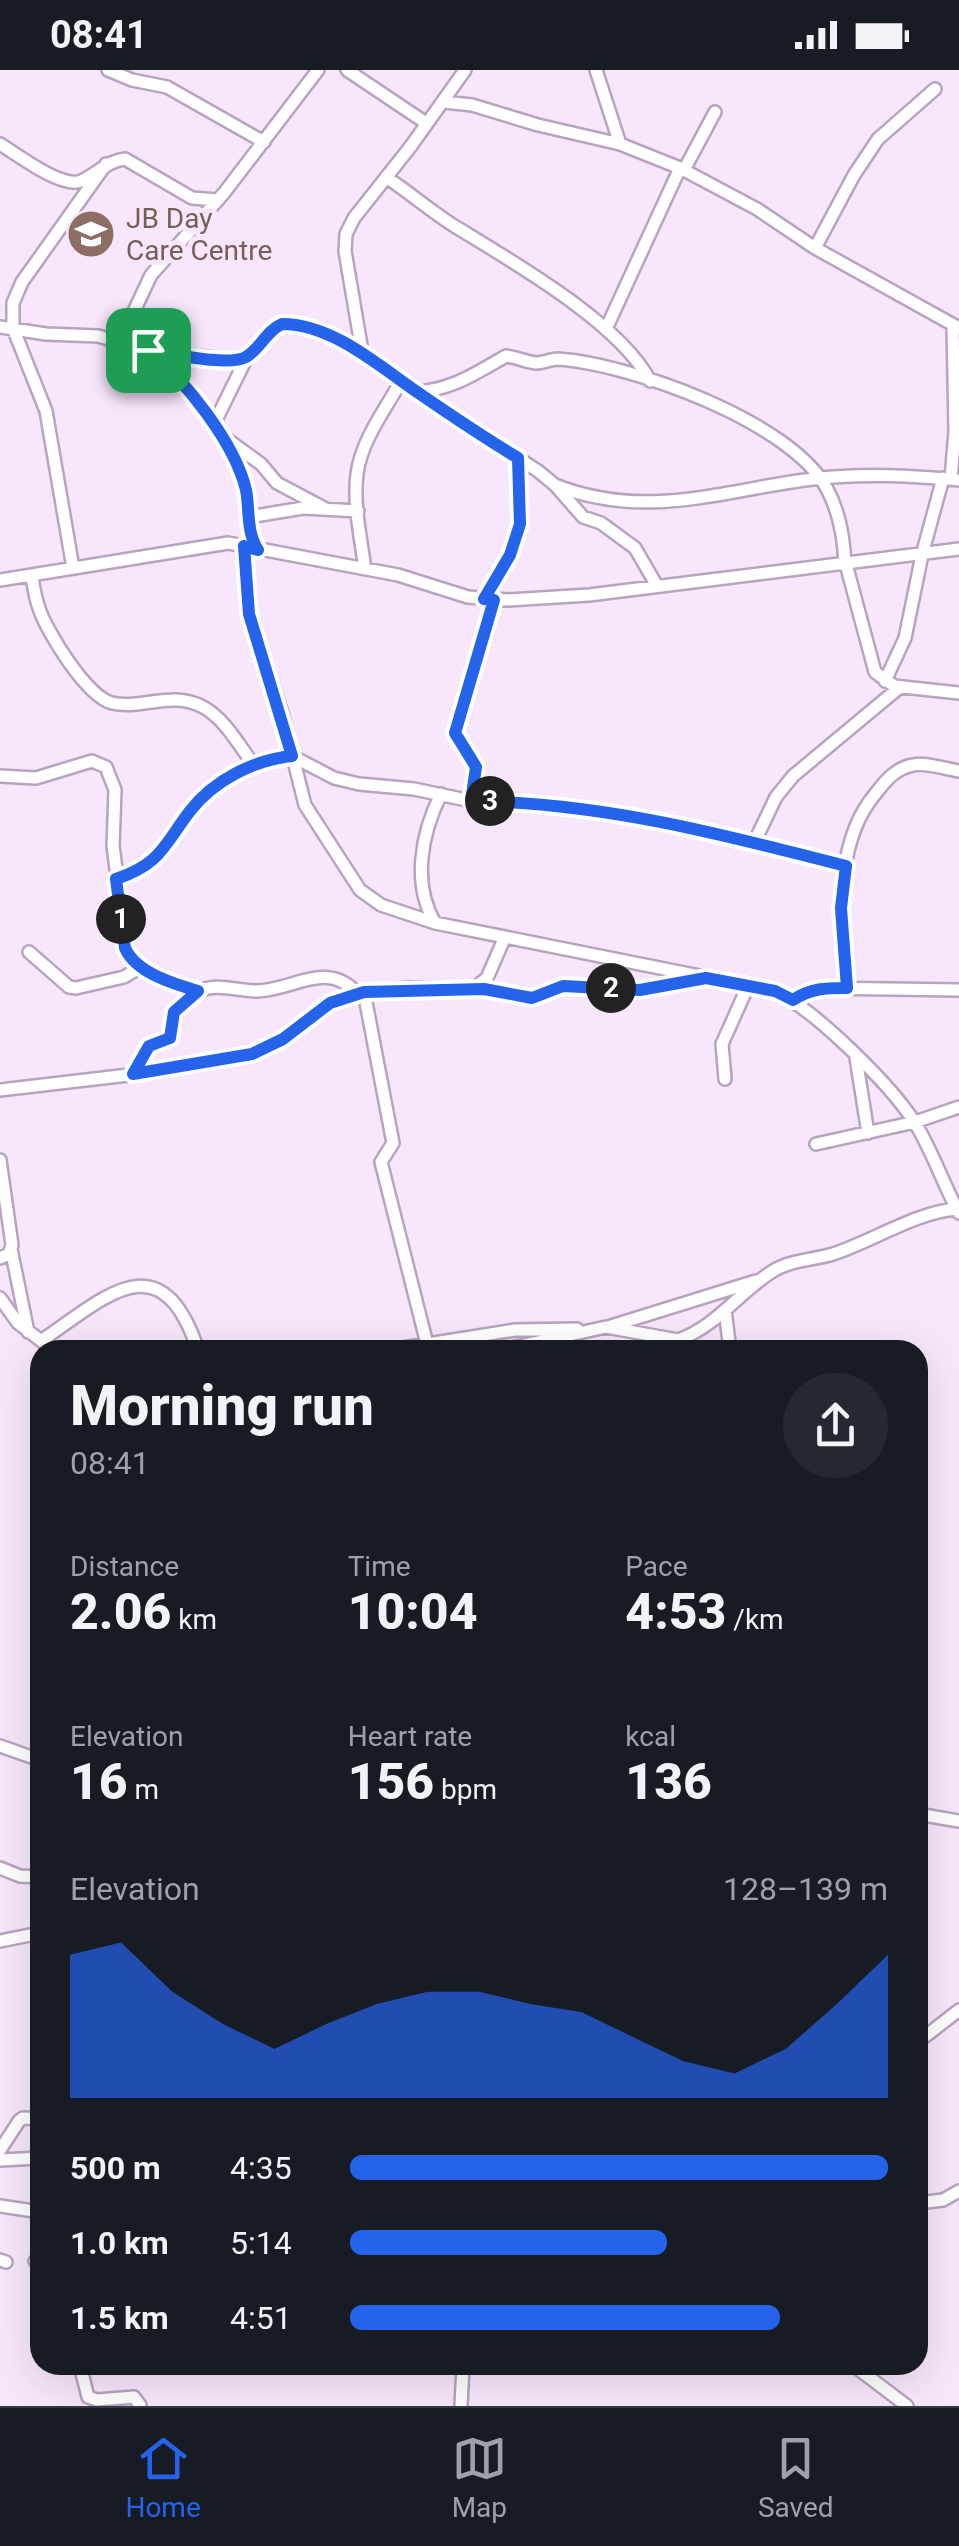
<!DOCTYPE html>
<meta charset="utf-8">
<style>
body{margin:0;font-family:Roboto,sans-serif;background:#242831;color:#f1f3f6;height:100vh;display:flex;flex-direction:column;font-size:38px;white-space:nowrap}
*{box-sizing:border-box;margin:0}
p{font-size:32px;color:#9ea1a6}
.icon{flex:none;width:55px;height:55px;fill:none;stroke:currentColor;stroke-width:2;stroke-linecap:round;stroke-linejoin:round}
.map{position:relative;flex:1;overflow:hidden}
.side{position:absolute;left:30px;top:1270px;width:898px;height:1035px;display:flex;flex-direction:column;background:#171b24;border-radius:30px;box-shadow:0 10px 40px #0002}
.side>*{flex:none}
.pin{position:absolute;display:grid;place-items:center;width:85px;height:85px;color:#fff;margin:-42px;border-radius:20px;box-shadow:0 5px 15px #0006}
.km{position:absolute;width:50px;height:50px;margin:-25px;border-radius:50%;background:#222;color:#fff;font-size:28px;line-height:50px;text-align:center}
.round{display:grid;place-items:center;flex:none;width:105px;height:105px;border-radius:52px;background:#242831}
.overview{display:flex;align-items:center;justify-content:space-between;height:170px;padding:0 40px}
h1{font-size:55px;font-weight:800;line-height:75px}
.figures{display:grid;grid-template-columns:repeat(3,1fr);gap:15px;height:170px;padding:10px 40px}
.figures div{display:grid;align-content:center}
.figures b{font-size:50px;font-weight:800}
.figures small{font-size:28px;font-weight:400}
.figures p{font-size:28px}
.chart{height:280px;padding:20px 40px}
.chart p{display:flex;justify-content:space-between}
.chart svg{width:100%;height:180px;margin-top:10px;fill:#2563eb;opacity:.7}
ul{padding:0 40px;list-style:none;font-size:32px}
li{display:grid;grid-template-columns:160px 120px 1fr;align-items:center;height:75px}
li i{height:25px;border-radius:12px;background:#2563eb}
.status{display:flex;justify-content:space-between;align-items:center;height:70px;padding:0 50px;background:#171b24;direction:ltr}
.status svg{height:28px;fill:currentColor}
.menu{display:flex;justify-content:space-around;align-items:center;height:140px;border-top:2px solid #363941;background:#171b24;font-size:28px;color:#9ea1a6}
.menu a{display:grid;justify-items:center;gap:5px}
.menu .current{color:#2563eb}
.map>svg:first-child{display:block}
</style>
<div class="status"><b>08:41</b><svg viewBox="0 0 49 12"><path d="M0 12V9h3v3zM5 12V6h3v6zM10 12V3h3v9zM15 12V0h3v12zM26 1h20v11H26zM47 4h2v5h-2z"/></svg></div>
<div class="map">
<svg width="959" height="2336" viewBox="0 0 959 2336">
<rect width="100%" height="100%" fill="#f8e6fd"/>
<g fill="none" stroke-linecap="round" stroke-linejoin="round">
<g stroke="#b9a4c0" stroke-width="16">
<path id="minor" d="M 108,0 L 132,10 L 167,17 L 264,72
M 347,0 L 426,53
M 596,0 L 620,74
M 444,32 L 472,35 L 538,55 L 620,74 L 680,98 L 757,139 L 815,178 L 959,258
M 0,74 C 18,85 62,119 81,111 C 97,104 107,91 125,89 L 192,128 L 218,130
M 684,100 L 715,42
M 386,107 C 410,123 432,142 456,157 C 513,192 620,253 650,311
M 815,178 L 854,105 L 878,69 L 935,19
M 0,257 L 46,264 L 98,266 L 148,280 L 231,290 L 248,285 L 271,259 L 291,254 L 339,269 L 362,281 L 416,322 L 538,401 L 555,415 L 583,447 L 601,453 L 635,478 L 657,516
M 606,259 L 680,98
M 120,271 L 151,205 L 224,123 L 318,0
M 362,281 L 345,181 L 346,164 L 354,148 L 411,76 L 465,0
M 152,283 C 187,312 234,373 245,418 C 250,440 246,461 258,480
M 416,322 C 452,320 476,303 506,286 C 516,287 526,292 536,293 C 543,293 551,289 558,289 C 631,294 792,352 827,419 C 839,441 844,470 845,494
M 213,356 L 248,285
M 228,370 L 261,394 L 277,413 L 326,439
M 951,409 L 955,361 L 953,257
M 555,415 C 650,452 727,418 821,408 C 867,403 913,406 959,410
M 249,447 L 303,438 L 358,441
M 244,476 L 249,544 L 282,643 L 305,735 L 360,820 L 381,835 L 435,853 L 775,921 C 815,940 891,1015 915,1053 C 933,1082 943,1114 959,1143
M 846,494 L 875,602 L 894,616 L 959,623
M 73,498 L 46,341 L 13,258 L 13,233 L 22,212 L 106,94
M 365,499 C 361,469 353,435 357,404 C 361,371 385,340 401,311
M 32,508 C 34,517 35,528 39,538 C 46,561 87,627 112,633 C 142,640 172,620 203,637 C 224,648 239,675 253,694
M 0,510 L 228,473 L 398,505 L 468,527 L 508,530 L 589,525 L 959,479
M 484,529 L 510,485 L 520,454 L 518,389
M 885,611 L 905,568 L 922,485 L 943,408
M 0,706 L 36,708 L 92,691 L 106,697 L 115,720 L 113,776 L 127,882 C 144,903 173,914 198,921
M 471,731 L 476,697 L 455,663 L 494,530
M 754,773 L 776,727 L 793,706 L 900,617
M 116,809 C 161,793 164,775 190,741 C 214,710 254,690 292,686 L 334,708 L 359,714 L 414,719 L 471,731 L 562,735 L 650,749 L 846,795
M 435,853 C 412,814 421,764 441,724
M 29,882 L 69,917 L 76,918 L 124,907 L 142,896
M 847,919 C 843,854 831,776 876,723 C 886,710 896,698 913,695 C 926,692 945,699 959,701
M 472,920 L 487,908 L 505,867
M 364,922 L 393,1073 L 381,1092 L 427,1274
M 793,931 L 807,921 L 820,918 L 959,920
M 856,988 L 868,1063
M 133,1005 L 149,976 L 170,968 C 172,948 181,928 202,920 C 217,913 239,921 256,921 C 293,921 326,889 357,923
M 725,1009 L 722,974 L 748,916
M 0,1020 L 154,1002 L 252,984 L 283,969 L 329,933 L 349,924 L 409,918 L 483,919 L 532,928 L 563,916 L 641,920 L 702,909
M 816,1074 L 915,1052 L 959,1037
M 0,1090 L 12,1175 L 9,1184 L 0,1188
M 11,1179 L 28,1262
M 0,1228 L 18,1253 L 53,1280
M 725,1240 L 730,1280
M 611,1256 L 756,1211
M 41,1271 C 108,1225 161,1171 198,1280
M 390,1280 L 515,1260 L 577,1259
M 502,1280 L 606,1257 L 678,1270 C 716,1257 739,1222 773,1201 C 790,1190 813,1190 833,1184 C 873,1171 916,1142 957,1139
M 0,1676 L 40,1690
M 918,1744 L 959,1751
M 0,1798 L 20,1806 L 40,1807
M 0,1871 L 40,1863
M 918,1972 L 959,1940
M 0,2080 L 19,2051 L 23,2048 L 40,2049
M 0,2090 L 40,2088
M 918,2133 L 943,2130 L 959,2121
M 0,2136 L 40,2142
M 0,2190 L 6,2192
M 35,2191 L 40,2193
M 80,2295 L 88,2327 L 97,2330 L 134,2327 L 140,2335
M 853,2295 L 907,2336
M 461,2336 L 463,2295"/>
</g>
<use href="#minor" stroke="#fff" stroke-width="11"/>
</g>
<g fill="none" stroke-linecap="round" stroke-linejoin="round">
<g stroke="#fff" stroke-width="20">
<path id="route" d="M 282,254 C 333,254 380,297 420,324 C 452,346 485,368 518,388 L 520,454 L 510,485 L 484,529 L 494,530 L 455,663 L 476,697 L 471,731 C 599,732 722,764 846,796 L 841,838 L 847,918 C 826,918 811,918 793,930 L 775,921 L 706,908 L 640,920 L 563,916 L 532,928 L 484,919 L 364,922 L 330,933 L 283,969 L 252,984 L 133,1004 L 149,976 L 170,968 L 174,942 L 198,921 C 174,914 136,903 125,878 L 116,809 C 161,794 164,775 190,741 C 214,710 254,690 292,686 L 249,544 L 244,476 L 258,480 C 246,461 250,441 246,420 C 235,373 185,310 148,280 C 170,283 228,297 246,287 C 261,278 266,261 282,254 Z"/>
</g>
<use href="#route" stroke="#2563eb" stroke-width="12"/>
</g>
<defs>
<g id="school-disc" transform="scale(2.5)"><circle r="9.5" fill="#8d6e63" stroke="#f8e6fd"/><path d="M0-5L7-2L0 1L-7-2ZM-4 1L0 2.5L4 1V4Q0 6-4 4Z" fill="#fff"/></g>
</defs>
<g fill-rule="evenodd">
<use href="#school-disc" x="91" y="164"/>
</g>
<g text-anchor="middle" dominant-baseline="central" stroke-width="10" stroke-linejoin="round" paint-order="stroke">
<g font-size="28" fill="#785e54" stroke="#f8e6fd" text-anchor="start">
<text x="126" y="148">JB Day<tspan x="126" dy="32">Care Centre</tspan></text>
</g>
</g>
</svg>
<div class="pin" style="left:148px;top:280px;background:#1e9e55"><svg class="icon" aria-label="arrive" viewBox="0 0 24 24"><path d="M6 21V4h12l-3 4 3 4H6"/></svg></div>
<b class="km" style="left:121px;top:849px">1</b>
<b class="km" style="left:611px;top:918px">2</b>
<b class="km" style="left:490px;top:731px">3</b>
<section class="side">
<div class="overview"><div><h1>Morning run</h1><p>08:41</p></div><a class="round"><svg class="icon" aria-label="share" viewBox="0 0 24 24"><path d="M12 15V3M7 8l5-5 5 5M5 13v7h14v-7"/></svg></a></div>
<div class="figures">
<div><p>Distance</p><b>2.06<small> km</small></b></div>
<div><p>Time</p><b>10:04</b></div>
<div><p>Pace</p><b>4:53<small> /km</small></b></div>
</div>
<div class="figures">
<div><p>Elevation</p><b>16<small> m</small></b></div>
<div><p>Heart rate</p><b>156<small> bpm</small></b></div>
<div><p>kcal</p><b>136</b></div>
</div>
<div class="chart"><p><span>Elevation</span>128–139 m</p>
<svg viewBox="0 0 160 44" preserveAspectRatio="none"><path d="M0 44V9L10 6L20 18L30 26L40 32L50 26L60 21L70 18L80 18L90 21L100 23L110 29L120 35L130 38L140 32L150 21L160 9V44z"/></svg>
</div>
<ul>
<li><b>500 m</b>4:35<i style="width:100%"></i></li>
<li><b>1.0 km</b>5:14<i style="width:59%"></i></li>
<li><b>1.5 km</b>4:51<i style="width:80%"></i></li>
</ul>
</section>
</div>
<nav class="menu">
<a class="current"><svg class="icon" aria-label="home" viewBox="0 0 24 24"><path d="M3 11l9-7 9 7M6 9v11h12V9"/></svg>Home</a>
<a><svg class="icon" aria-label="map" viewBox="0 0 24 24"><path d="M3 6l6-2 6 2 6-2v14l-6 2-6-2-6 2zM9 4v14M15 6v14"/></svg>Map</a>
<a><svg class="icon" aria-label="saved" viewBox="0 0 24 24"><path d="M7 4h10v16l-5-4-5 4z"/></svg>Saved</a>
</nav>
